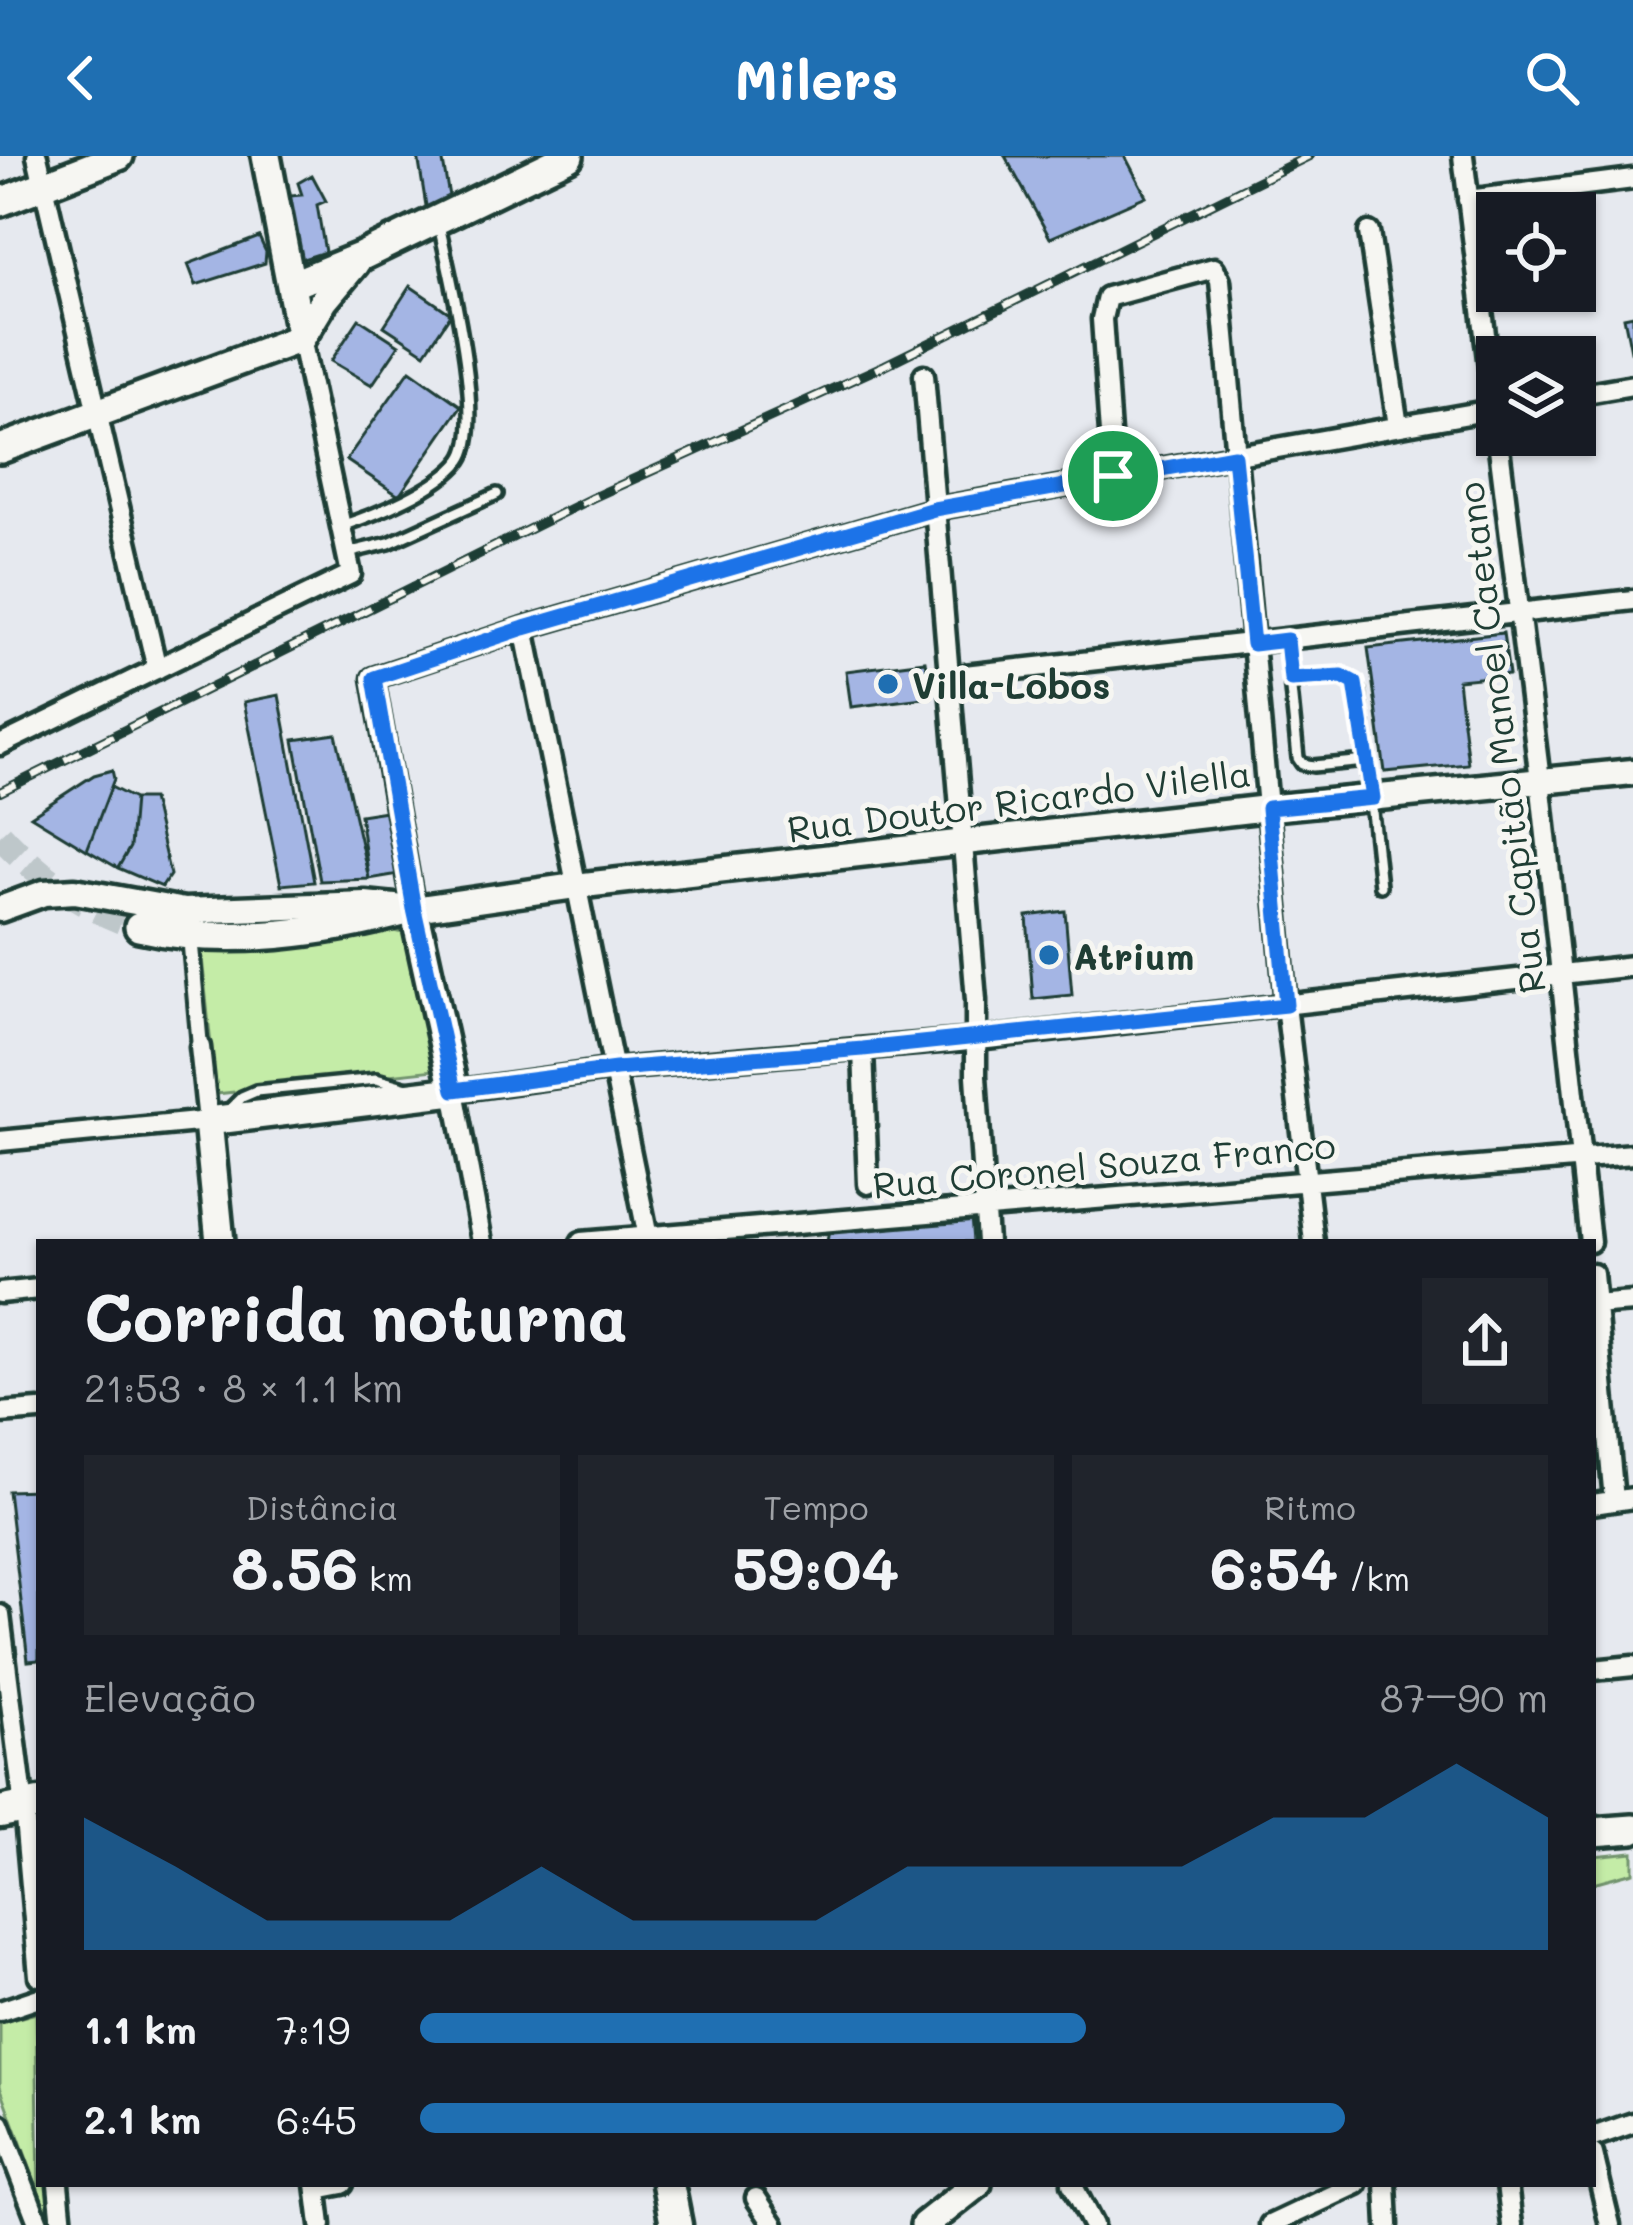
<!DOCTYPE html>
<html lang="pt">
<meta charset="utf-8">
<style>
body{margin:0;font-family:Mali,sans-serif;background:#20242c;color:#f1f3f6;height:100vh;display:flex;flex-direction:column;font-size:45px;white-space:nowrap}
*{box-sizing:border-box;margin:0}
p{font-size:39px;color:#9ea1a6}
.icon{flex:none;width:66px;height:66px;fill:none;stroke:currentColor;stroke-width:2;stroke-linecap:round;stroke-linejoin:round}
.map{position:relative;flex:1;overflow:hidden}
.details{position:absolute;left:36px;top:1083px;width:1560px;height:948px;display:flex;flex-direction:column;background:#171b24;border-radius:0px;box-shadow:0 3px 9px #0004}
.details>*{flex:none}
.buttons{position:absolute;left:1476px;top:36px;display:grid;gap:24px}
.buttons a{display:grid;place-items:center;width:120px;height:120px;border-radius:0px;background:#171b24;box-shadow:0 3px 9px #0004;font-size:60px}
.pin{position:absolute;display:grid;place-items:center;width:102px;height:102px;color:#fff;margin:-51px;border:6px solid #fff;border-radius:50%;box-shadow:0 3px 12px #0007}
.round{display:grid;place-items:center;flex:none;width:126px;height:126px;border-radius:0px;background:#20242c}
.head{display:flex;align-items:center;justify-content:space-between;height:204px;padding:0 48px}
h1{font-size:66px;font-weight:800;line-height:90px}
.metrics{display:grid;grid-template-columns:repeat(3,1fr);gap:18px;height:204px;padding:12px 48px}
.metrics div{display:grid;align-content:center;border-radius:0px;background:#20242c;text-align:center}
.metrics b{font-size:60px;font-weight:800}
.metrics small{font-size:33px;font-weight:400}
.metrics p{font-size:33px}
.chart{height:336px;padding:24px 48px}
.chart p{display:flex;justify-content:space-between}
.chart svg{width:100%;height:216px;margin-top:12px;fill:#1f6fb2;opacity:.7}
ul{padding:0 48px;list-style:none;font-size:39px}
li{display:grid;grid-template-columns:192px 144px 1fr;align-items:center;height:90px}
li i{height:30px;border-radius:15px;background:#1f6fb2}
header{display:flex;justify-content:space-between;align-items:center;height:156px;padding:0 48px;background:#1f6fb2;color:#fff;font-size:54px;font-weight:800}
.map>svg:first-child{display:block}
</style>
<header><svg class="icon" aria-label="back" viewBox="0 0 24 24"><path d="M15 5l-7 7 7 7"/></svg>Milers<svg class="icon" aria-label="search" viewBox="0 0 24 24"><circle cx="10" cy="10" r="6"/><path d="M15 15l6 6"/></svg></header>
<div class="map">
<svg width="1633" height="2069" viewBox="0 0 1633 2069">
<rect width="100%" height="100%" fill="#e6e9ef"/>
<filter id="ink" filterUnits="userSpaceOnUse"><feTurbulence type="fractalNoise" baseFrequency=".00833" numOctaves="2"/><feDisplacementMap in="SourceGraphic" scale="24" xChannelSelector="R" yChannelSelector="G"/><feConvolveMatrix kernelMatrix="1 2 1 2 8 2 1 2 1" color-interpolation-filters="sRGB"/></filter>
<g filter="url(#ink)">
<path fill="#c4eca7" stroke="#72946e" stroke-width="3" d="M 379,771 L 411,779 L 435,914 L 216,938 L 200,782 Z
M 1633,1696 L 1633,1716 L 1593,1727 L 1593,1700 Z
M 36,1857 L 39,2028 L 54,2028 L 58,2069 L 51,2069 L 0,1930 L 0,1867 Z"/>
<path fill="#a4b5e4" stroke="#1f3d34" stroke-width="3" d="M 418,0 L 442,0 L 450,46 L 427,56 Z
M 1005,0 L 1125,0 L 1146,40 L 1050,82 Z
M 312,19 L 326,45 L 317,49 L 325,96 L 300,104 L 290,40 L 302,39 L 298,27 Z
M 259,81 L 266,96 L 265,107 L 196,129 L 188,108 Z
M 410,130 L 451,158 L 425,197 L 384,170 Z
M 1633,159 L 1633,194 L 1631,195 L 1624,161 Z
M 359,163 L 399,189 L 372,229 L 331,205 Z
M 410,214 L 461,250 L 399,340 L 346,304 Z
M 1503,477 L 1509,519 L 1458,524 L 1468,608 L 1385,616 L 1368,492 Z
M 925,505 L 931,541 L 851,551 L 846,515 Z
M 279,539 L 314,726 L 281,729 L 244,546 Z
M 336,578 L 369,723 L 320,725 L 294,584 Z
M 112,614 L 114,623 L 87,694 L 31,660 L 94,619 Z
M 111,631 L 134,643 L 130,691 L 118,712 L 87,694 Z
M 134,643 L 152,643 L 170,719 L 162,731 L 118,712 L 130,691 Z
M 386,655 L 399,718 L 369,723 L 360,659 Z
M 1065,755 L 1072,839 L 1033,843 L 1027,760 Z
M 971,1061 L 973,1086 L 827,1086 L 829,1073 Z
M 39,1334 L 39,1504 L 28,1505 L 8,1335 Z"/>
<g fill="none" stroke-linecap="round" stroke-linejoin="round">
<path stroke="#bec7ca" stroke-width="27" stroke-dasharray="27 14" stroke-linecap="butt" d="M 0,679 C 40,722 83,752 139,771"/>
<g stroke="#1f3d34" stroke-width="18">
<path id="service" d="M 341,370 C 375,359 439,333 461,304 C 487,269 449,115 439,69
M 347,397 L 389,387 L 497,338
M 1287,485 L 1290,523 C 1314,522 1345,512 1359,535 L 1380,730
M 1290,523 L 1298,602 L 1302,608 L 1313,610 L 1366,605
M 228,955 L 242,941 L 256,935 L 376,923 L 411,933"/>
</g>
<g stroke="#1f3d34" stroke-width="22">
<path id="pedestrian" d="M 191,791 L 200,891"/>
</g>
<g stroke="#1f3d34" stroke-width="27">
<path id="minor" d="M 37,0 L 157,513
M 1463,0 L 1540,624 L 1590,1086
M 1468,44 L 1633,23
M 1369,76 L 1398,270
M 924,219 L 976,844 L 976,920 L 987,1086
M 1575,239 L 1633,229
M 1113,320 L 1102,163 L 1107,141 L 1214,112 L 1220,124 L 1286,849 L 1314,1086
M 524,472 L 649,1086
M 947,521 L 1633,444
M 0,589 L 351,418 L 301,182
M 414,753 L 373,522 L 524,472 L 934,353 L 1497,253
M 863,894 L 868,1028
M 0,985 L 208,965 L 200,891
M 482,1086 L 454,935 L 616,913 L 977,883 L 1633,810
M 581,1086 L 1633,998
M 1593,1118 L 1614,1344
M 0,1137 L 39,1133
M 1593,1149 L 1633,1146
M 0,1257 L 39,1254
M 1593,1348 L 1633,1342
M 0,1459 L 24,1651 L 39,1820
M 1593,1514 L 1633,1510
M 0,1855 L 39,1842
M 0,1968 L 39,2069
M 1593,1981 L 1633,1967
M 1593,1998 L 1610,2069
M 58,2028 L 62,2069
M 316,2028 L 321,2069
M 1072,2028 L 1093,2069
M 1386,2028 L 1388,2069
M 1507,2028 L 1512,2069
M 317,2033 L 343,2028
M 756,2042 L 774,2069
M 1270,2069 L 1357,2028"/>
</g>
<g stroke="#1f3d34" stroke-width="33">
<path id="tertiary" d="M 0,753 L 44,737 L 75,735 L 184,755 L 365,748 L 414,753 L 575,730 L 1268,652 L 1633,616"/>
</g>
<g stroke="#1f3d34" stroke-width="36">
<path id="secondary" d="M 266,0 L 301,182
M 0,46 L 119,0
M 291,129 L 362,100 L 569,0
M 301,182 L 324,144 L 355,107
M 0,293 L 301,182
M 139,771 C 227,791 328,777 414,753 L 454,935 L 208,965 L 220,1086
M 1593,1676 L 1633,1673
M 925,2069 L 977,2028"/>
</g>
<g stroke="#1f3d34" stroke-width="39">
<path id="primary" d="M 0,1656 L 39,1648
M 668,2028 L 676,2069"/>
</g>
<use href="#service" stroke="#f6f6f2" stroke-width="9"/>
<use href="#pedestrian" stroke="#f6f6f2" stroke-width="14"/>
<use href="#minor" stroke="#f6f6f2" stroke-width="18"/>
<use href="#tertiary" stroke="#f6f6f2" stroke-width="24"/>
<use href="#secondary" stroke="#f6f6f2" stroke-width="27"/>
<use href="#primary" stroke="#f6f6f2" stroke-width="30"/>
<g stroke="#1f3d34" stroke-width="10">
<path id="rail" d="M 0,636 L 592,342 L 885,209 L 1309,0"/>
</g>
<use href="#rail" stroke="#f6f6f2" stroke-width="6" stroke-dasharray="18" stroke-linecap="butt"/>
</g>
</g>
<g fill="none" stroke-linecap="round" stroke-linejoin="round" filter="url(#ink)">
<g stroke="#fff" stroke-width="24">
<path id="route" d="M 1234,300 L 1253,488 L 1287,484 L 1291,523 L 1342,520 L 1355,527 L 1373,642 L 1268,652 L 1286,849 L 863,893 L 616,913 L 454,934 L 414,753 L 374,522 L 524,472 L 934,353 Z"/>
</g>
<use href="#route" stroke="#1a73e8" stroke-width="15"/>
</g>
<g fill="#1f6fb2" stroke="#f6f6f2" stroke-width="4.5">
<circle cx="888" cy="528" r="12"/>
<circle cx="1049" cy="799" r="12"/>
</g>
<g text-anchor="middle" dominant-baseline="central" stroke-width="10" stroke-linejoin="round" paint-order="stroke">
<g font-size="36" font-weight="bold" fill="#1f3d34" stroke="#f6f6f2" text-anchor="start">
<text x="912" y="528">Villa-Lobos</text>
<text x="1073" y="799">Atrium</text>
</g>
<g font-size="36" fill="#1f3d34" stroke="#f6f6f2">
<text transform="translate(1500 582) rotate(-97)">Rua Capitão Manoel Caetano</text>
<text transform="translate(1019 644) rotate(-7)">Rua Doutor Ricardo Vilella</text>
<text transform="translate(1104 1008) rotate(-5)">Rua Coronel Souza Franco</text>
</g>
</g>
</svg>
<div class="buttons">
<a><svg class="icon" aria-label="locate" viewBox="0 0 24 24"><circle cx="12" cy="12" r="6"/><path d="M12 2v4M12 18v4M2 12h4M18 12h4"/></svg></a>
<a><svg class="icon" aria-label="layers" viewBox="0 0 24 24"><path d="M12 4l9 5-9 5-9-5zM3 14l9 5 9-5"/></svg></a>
</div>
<div class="pin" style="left:1113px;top:320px;background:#1e9e55"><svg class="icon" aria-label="arrive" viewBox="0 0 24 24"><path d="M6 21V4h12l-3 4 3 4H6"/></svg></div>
<section class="details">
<div class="head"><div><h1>Corrida noturna</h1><p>21:53 · 8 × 1.1 km</p></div><a class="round"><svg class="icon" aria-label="share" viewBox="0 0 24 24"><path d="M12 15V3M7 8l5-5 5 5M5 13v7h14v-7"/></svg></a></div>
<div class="metrics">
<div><p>Distância</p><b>8.56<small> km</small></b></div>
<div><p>Tempo</p><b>59:04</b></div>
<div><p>Ritmo</p><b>6:54<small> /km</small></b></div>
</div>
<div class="chart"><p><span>Elevação</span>87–90 m</p>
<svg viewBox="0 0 160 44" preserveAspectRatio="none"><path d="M0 44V17L10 27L20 38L30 38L40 38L50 27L60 38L70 38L80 38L90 27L100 27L110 27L120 27L130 17L140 17L150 6L160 17V44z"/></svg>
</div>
<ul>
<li><b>1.1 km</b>7:19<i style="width:59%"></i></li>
<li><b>2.1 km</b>6:45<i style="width:82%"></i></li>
</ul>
</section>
</div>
